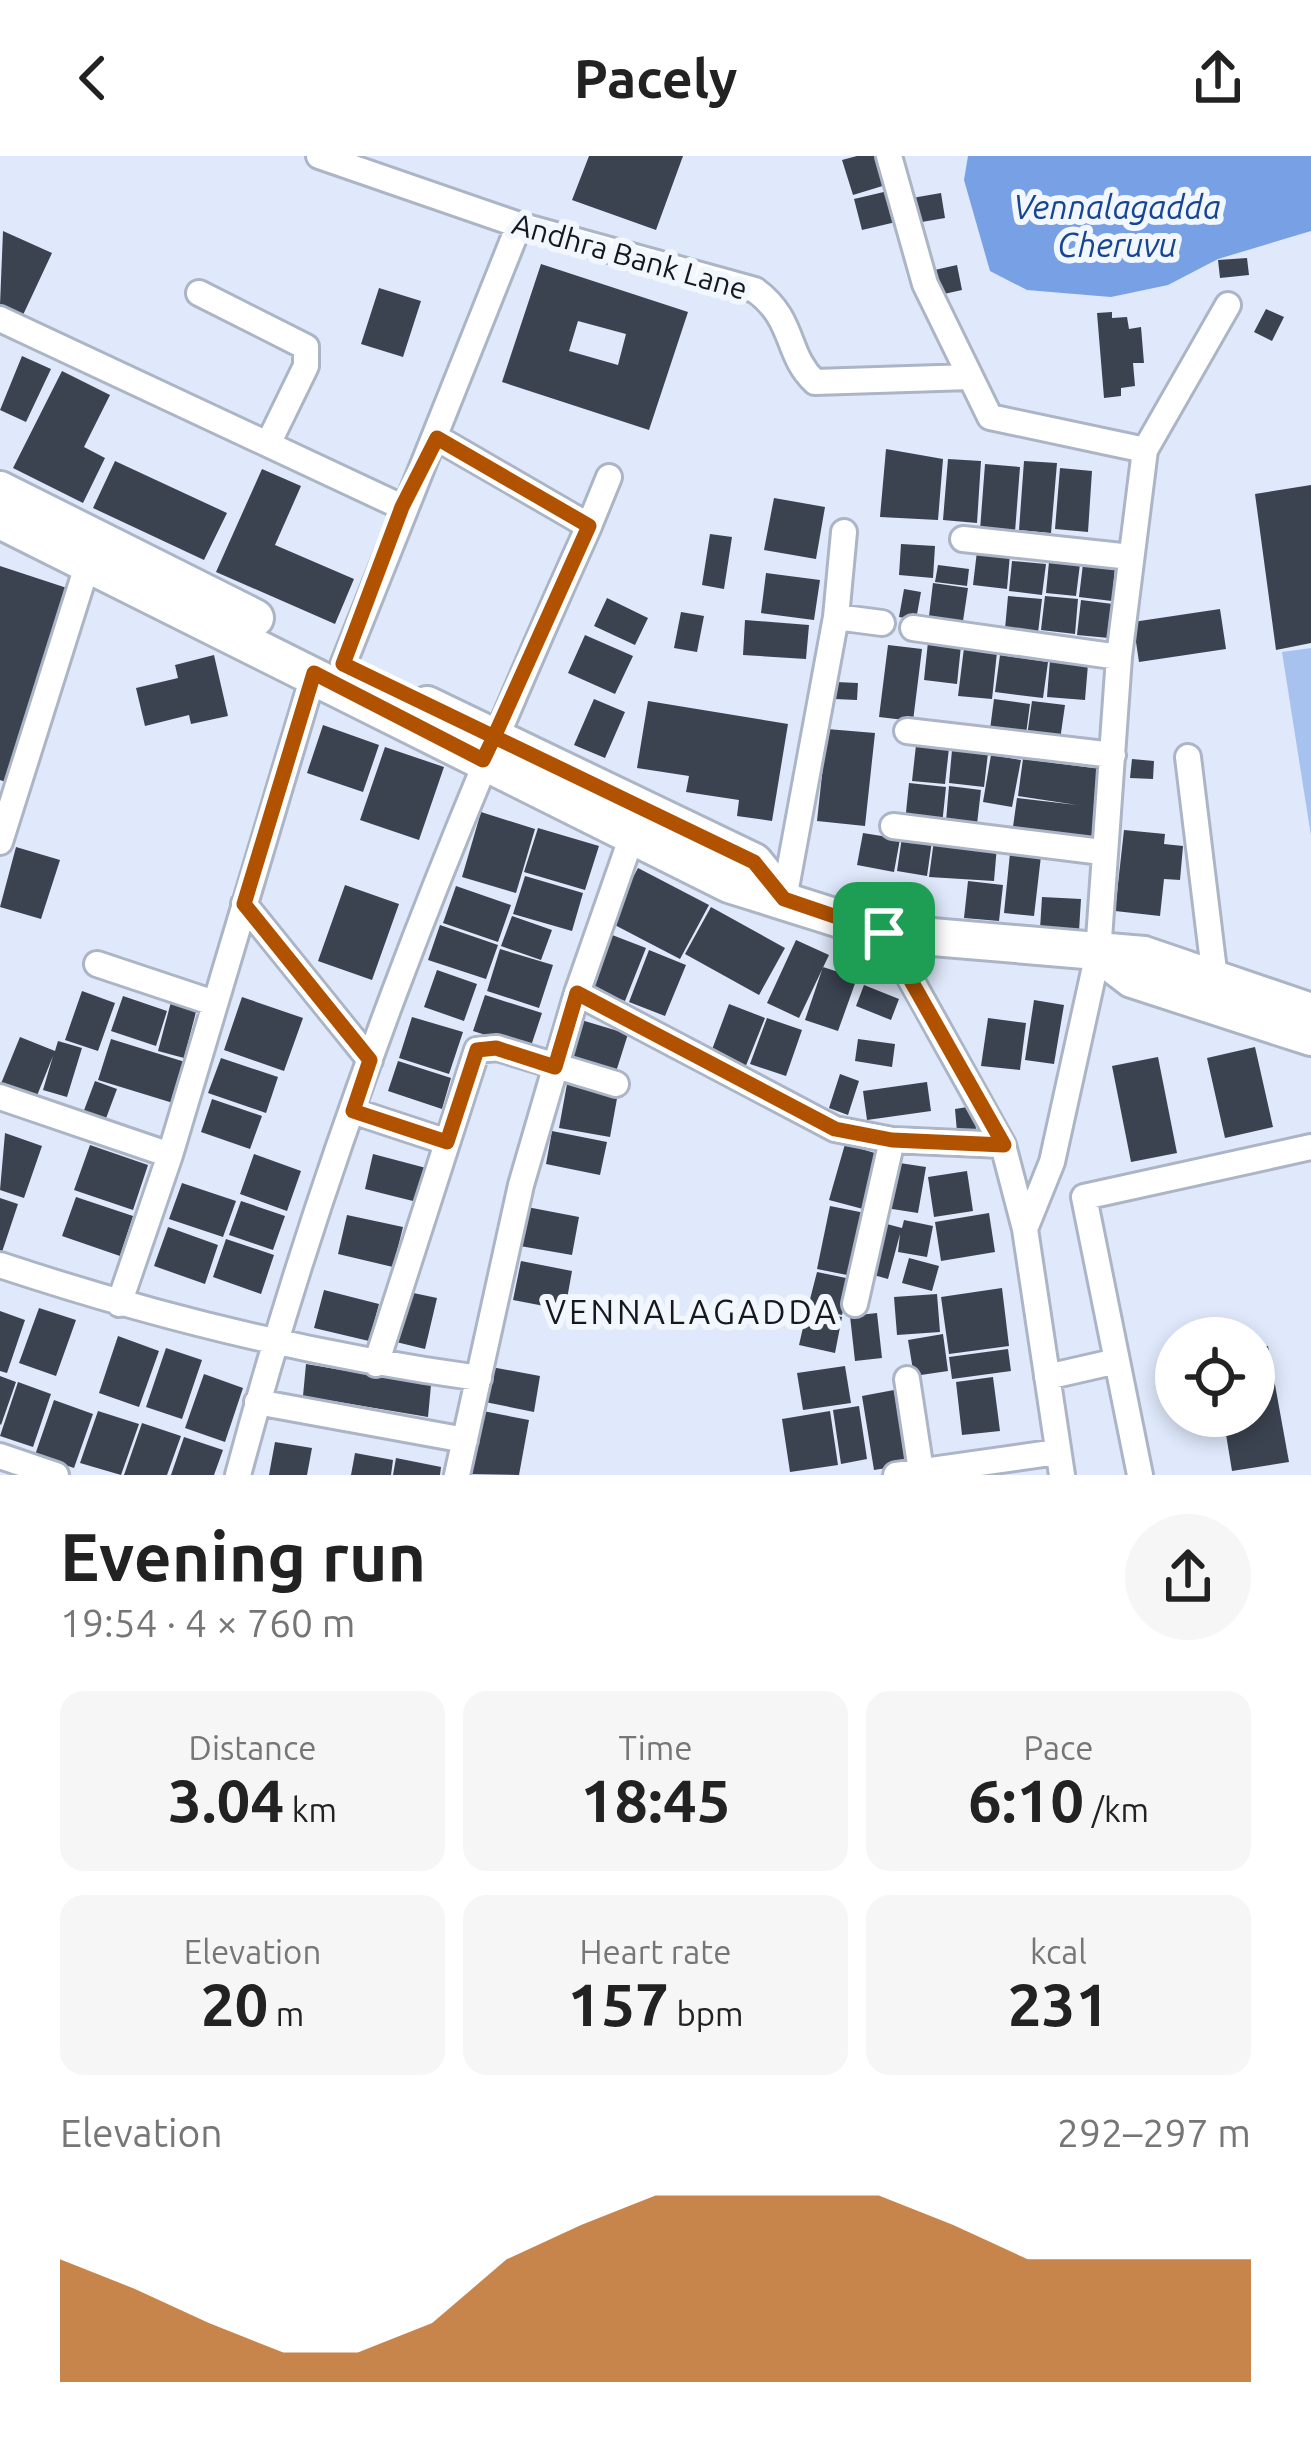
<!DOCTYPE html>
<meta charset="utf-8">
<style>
body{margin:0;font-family:Ubuntu,sans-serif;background:#f6f6f6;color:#222;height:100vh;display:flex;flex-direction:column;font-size:45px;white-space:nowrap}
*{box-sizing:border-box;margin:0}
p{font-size:39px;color:#767676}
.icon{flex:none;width:66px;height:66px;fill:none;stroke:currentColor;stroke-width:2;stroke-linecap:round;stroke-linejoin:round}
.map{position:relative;height:1319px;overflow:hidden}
.side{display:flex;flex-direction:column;background:#fff;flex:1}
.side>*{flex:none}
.buttons{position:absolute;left:1155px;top:1161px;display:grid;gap:24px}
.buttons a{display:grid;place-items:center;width:120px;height:120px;border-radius:50%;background:#fff;box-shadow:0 6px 18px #0003;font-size:60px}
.pin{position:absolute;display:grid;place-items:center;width:102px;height:102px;color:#fff;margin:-51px;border-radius:24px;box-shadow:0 6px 18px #0006}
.round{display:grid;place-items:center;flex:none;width:126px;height:126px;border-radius:63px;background:#f6f6f6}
.head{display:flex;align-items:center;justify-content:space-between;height:204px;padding:0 60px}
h1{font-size:66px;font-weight:700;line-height:90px}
.metrics{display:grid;grid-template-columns:repeat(3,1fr);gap:18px;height:204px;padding:12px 60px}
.metrics div{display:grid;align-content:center;border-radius:24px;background:#f6f6f6;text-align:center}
.metrics b{font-size:60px;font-weight:700}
.metrics small{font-size:33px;font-weight:400}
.metrics p{font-size:33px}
.chart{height:336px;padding:24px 60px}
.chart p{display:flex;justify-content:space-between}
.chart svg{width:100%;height:216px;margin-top:12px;fill:#b05200;opacity:.7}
header{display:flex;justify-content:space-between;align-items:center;height:156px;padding:0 60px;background:#fff;font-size:54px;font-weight:700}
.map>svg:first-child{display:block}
</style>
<header><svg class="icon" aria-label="back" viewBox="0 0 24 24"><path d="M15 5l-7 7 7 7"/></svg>Pacely<svg class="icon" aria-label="share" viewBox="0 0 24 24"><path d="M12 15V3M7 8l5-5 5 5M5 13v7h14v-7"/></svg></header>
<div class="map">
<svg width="1311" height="1319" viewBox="0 0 1311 1319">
<rect width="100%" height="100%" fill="#dfe9fb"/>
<path fill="#a7c2ef" d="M 1311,492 L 1311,680 L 1282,496 Z"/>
<path fill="#77a0e5" d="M 968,0 L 1311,0 L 1311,75 L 1218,103 L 1168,129 L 1111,141 L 1027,134 L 990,115 L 964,24 Z"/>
<path fill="#3b4351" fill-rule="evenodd" d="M 589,0 L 683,0 L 656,74 L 572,44 Z
M 857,0 L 881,0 L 889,28 L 853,39 L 842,4 Z
M 888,35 L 896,66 L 862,74 L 854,43 Z
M 941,37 L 945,62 L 916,67 L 912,42 Z
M 3,75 L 52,97 L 23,159 L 0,149 Z
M 1247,102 L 1249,119 L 1220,122 L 1218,104 Z
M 541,108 L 688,156 L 649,274 L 502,226 ZM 578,165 L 626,178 L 618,209 L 569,195 Z
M 957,109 L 962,134 L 935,140 L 930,115 Z
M 379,132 L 421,145 L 403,201 L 361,188 Z
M 1266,153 L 1284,161 L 1272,185 L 1254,176 Z
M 1112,156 L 1112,162 L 1127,161 L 1129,173 L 1141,171 L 1144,207 L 1133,207 L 1135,230 L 1121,232 L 1121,240 L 1104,242 L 1097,157 Z
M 22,200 L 51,213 L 26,266 L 0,254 Z
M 62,215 L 110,239 L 84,291 L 105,302 L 83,347 L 13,312 Z
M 886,293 L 943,303 L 938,364 L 880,361 Z
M 948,303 L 981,305 L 977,367 L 943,364 Z
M 115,305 L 227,357 L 204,404 L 93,352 Z
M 1024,305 L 1057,307 L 1051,377 L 1019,374 Z
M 985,308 L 1020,311 L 1015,376 L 980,374 Z
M 1060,312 L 1092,315 L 1088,376 L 1055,373 Z
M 262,313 L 301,330 L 275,389 L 354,423 L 335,468 L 216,416 Z
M 1311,329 L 1311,487 L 1276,494 L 1255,338 Z
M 774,342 L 825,351 L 816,403 L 764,394 Z
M 710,378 L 732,381 L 724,433 L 702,429 Z
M 901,388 L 935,390 L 933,422 L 899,419 Z
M 977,395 L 1010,398 L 1007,433 L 973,429 Z
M 1012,405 L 1046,408 L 1042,439 L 1009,435 Z
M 1049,406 L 1080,408 L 1076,440 L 1046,437 Z
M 1083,408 L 1115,411 L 1112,445 L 1079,441 Z
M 938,409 L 969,413 L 967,430 L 935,426 Z
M 0,410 L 76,435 L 11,628 L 0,624 Z
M 766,417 L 820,424 L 814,464 L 761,457 Z
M 933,427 L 968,432 L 963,465 L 929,460 Z
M 904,433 L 921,436 L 916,464 L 899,461 Z
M 1008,440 L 1042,443 L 1038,477 L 1005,473 Z
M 1045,440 L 1078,443 L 1075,478 L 1041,474 Z
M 607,442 L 648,462 L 635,489 L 594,470 Z
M 1081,444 L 1113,448 L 1109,482 L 1077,479 Z
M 1220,453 L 1226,493 L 1139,506 L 1133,466 Z
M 681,456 L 704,460 L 697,496 L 674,492 Z
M 745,464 L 809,469 L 806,503 L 743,499 Z
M 585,479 L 633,500 L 615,538 L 568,517 Z
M 928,486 L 961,490 L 957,528 L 924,524 Z
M 888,489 L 922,493 L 913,565 L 879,561 Z
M 964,492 L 997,496 L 992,543 L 958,540 Z
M 214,499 L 228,560 L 191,568 L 189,559 L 145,570 L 136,532 L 178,522 L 175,509 Z
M 1000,499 L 1048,506 L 1043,542 L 995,536 Z
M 1050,504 L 1088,508 L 1085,544 L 1047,541 Z
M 836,526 L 858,527 L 857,544 L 835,543 Z
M 594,543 L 625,556 L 605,602 L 574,589 Z
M 994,543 L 1030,548 L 1025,586 L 989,581 Z
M 648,545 L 788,568 L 772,665 L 737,660 L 739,644 L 686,636 L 689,620 L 637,612 Z
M 1032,545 L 1065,549 L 1060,584 L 1027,580 Z
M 323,569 L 379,589 L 363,636 L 307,617 Z
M 827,573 L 875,577 L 865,670 L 817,665 Z
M 916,589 L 949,592 L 945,628 L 912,625 Z
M 385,591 L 444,611 L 419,684 L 360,664 Z
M 952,594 L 988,597 L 984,631 L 949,627 Z
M 991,599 L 1021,604 L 1012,651 L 983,646 Z
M 1023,603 L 1101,613 L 1091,688 L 1012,678 L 1017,642 L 1077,649 L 1018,640 Z
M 1132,603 L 1154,605 L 1153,623 L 1130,622 Z
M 909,627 L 946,631 L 942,669 L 905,666 Z
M 949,630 L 981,634 L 977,668 L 946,665 Z
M 481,656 L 535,673 L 516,737 L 462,721 Z
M 538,672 L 599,690 L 585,734 L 524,716 Z
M 1124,674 L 1165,678 L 1164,688 L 1183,690 L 1180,724 L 1164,723 L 1160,760 L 1115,755 Z
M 863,677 L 900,683 L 894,716 L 857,709 Z
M 902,681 L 932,685 L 927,720 L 897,715 Z
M 934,684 L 997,690 L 994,725 L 929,721 Z
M 16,691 L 60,704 L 41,763 L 0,751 Z
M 1010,697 L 1041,700 L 1034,760 L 1004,757 Z
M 638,712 L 709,749 L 680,803 L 609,766 Z
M 525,720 L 583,737 L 572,775 L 513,758 Z
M 968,725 L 1003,729 L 999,765 L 964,762 Z
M 345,729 L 399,748 L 372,824 L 318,805 Z
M 456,730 L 511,749 L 498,786 L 443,767 Z
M 1042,741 L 1081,743 L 1079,775 L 1040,773 Z
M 711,751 L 785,792 L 759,839 L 685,798 Z
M 512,760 L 552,774 L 541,804 L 501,790 Z
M 440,769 L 498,789 L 486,823 L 428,804 Z
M 607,777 L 646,792 L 625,845 L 586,830 Z
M 796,784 L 829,799 L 799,862 L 767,847 Z
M 500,793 L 553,809 L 539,852 L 487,835 Z
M 649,794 L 686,809 L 665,860 L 629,846 Z
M 823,811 L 857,822 L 838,875 L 805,864 Z
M 437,814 L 477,828 L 464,865 L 424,851 Z
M 864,829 L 899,843 L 891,864 L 856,850 Z
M 82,835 L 115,847 L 98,895 L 65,884 Z
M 485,839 L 542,857 L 530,893 L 473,875 Z
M 123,840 L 167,855 L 156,890 L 111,875 Z
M 242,841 L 303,862 L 284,915 L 224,894 Z
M 1034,844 L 1064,849 L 1054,908 L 1025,904 Z
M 171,846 L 197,852 L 184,902 L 158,895 Z
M 729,848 L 765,862 L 745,912 L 710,899 Z
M 412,861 L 463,876 L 449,918 L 399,902 Z
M 767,862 L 802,874 L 786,920 L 750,908 Z
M 988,862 L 1026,867 L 1020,914 L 981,910 Z
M 578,863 L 628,878 L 615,919 L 565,903 Z
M 20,881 L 55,895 L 58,885 L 82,892 L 67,941 L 43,934 L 53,900 L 34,947 L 0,930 Z
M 111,883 L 185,906 L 173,947 L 98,924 Z
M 858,883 L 895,888 L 892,911 L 855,905 Z
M 1255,891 L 1273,971 L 1225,982 L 1207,902 Z
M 1158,901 L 1177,997 L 1131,1006 L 1112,910 Z
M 221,902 L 278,921 L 266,957 L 208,937 Z
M 398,905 L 451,922 L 442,953 L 388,935 Z
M 840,918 L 859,925 L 848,959 L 829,952 Z
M 95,925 L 117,933 L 105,965 L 83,957 Z
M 927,926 L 931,955 L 867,964 L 863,935 Z
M 567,928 L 618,937 L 610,981 L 559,972 Z
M 212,943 L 262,960 L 250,993 L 201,976 Z
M 974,950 L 976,973 L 957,976 L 955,953 Z
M 552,975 L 607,986 L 600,1019 L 546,1008 Z
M 5,977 L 42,990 L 24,1042 L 0,1034 Z
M 845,988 L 878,998 L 863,1053 L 829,1044 Z
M 90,989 L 148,1009 L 133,1054 L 74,1034 Z
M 254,998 L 301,1015 L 287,1055 L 240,1038 Z
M 373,998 L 426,1012 L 417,1046 L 365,1033 Z
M 893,1006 L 926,1011 L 918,1057 L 886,1052 Z
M 967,1015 L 973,1055 L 934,1061 L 928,1021 Z
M 182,1027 L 236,1045 L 223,1081 L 169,1063 Z
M 76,1041 L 133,1060 L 120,1100 L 62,1080 Z
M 0,1042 L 18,1048 L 1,1099 L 0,1099 Z
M 241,1045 L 285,1060 L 273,1094 L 229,1079 Z
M 830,1050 L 865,1057 L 852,1120 L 817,1113 Z
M 527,1051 L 579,1061 L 572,1099 L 520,1090 Z
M 989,1057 L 995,1096 L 941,1105 L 935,1066 Z
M 347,1059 L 403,1071 L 393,1111 L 338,1098 Z
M 904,1064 L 933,1070 L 927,1101 L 898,1096 L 900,1078 L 888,1123 L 870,1118 L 883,1067 L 902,1072 Z
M 168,1071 L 218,1089 L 205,1128 L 154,1110 Z
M 226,1083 L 274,1099 L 261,1138 L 213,1121 Z
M 909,1102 L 939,1110 L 932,1135 L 902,1127 Z
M 521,1105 L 572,1115 L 565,1154 L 513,1144 Z
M 817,1116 L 851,1123 L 842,1159 L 808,1151 Z
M 1002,1132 L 1009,1190 L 949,1198 L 941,1141 Z
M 324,1134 L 379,1148 L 369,1185 L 314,1172 Z
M 404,1135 L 437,1142 L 425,1193 L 392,1185 Z
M 937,1138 L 940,1176 L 897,1179 L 894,1141 Z
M 39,1152 L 76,1164 L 56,1220 L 19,1207 Z
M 807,1154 L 842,1161 L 835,1197 L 799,1189 Z
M 0,1155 L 25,1164 L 7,1217 L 0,1215 Z
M 877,1157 L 882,1202 L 855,1205 L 850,1160 Z
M 943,1178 L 948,1215 L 914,1220 L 908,1184 Z
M 118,1180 L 159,1195 L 139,1251 L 99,1237 Z
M 1268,1190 L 1289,1306 L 1232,1315 L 1223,1260 L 1254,1260 L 1254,1192 Z
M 166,1192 L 202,1204 L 182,1263 L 146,1251 Z
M 1008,1193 L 1011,1215 L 952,1223 L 949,1201 Z
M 306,1208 L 431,1229 L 428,1261 L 303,1240 Z
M 486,1210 L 540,1220 L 534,1256 L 480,1245 Z
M 845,1210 L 851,1247 L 803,1254 L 797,1217 Z
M 204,1218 L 243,1232 L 225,1286 L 185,1272 Z
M 0,1220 L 16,1226 L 1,1269 L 0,1268 Z
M 993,1221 L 1000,1275 L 962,1279 L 956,1226 Z
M 18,1226 L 51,1238 L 33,1291 L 0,1280 Z
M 894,1234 L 906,1309 L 874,1314 L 862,1240 Z
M 54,1244 L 93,1258 L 74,1312 L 35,1299 Z
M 859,1250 L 867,1303 L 841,1308 L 833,1254 Z
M 478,1254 L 529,1264 L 519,1319 L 466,1318 Z
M 98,1255 L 139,1268 L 121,1319 L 80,1307 Z
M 830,1255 L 838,1309 L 790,1316 L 782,1263 Z
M 142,1267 L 181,1280 L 167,1319 L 124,1319 Z
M 184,1281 L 223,1294 L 214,1319 L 171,1319 Z
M 275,1286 L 312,1292 L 307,1319 L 269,1319 Z
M 355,1297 L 393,1304 L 391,1319 L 351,1319 Z
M 396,1302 L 441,1311 L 440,1319 L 393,1319 Z"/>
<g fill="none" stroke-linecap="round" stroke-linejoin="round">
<g stroke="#abb5c5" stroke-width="30">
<path id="street" d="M 319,0 L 519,69 L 755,134 C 796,164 785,198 815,226 L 970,221
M 889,0 L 925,128 L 990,261 L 1145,294 L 1119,501 L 1098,797 L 1052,1006 L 1025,1073
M 199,137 L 306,191 L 306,210 L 268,288
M 0,163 L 402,351
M 437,282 L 589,370 L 609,321
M 1145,294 L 1228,149
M 963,383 L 1131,401
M 836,461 L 882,467
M 913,472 L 1119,501
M 343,509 L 519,69
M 907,575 L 1113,599
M 1188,601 L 1215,823
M 893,670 L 1102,696
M 0,686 L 87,410
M 784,743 L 836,461 L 844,376
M 244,748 L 370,904
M 885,777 L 1003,989 L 1025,1073 L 1062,1319
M 97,808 L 214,847
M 577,837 L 835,973 L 892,984 L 1003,989
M 0,941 L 170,999
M 353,955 L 447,986
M 0,1109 C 157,1161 315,1200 479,1222
M 119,1148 L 170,999 L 314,517
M 855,1148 L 892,984
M 376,1208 L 477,894 L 497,892 L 616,928
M 1047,1221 L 1117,1205
M 907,1223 L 921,1315
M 257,1246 L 465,1284
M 0,1300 L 56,1319
M 238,1319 C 325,993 450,677 589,370
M 457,1319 L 521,1029 L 577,837 L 632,680
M 896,1319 L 1057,1296
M 1140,1319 L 1084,1041 L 1311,991"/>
</g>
<g stroke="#abb5c5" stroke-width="42">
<path id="secondary" d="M 0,334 L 255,462
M 0,364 L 729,728 L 885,777 L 1144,799 L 1311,856
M 427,549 L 754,706 L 784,743
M 1098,797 L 1132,823 L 1311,881"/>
</g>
<use href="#street" stroke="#fff" stroke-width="24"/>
<use href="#secondary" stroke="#fff" stroke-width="36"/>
</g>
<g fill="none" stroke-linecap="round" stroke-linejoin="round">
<g stroke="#fff" stroke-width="24">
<path id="route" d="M 884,777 L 784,743 L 754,706 L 343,508 L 402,351 L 437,282 L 589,370 L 494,581 L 483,604 L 314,517 L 244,748 L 370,904 L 353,955 L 447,986 L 477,894 L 496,892 L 555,911 L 577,837 L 835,973 L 892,984 L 1004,989 L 884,777"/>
</g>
<use href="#route" stroke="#b05200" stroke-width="15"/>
</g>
<g text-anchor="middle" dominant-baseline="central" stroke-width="12" stroke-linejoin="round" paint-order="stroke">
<g font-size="30" fill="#15191f" stroke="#f2f6fd">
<text transform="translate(630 100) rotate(16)">Andhra Bank Lane</text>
</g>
<g font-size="33" font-style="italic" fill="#164595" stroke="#f2f6fd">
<text x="1117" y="50">Vennalagadda<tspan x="1117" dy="38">Cheruvu</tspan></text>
</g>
<g font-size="33" letter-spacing="3" fill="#15191f" stroke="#f2f6fd">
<text x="692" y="1155">VENNALAGADDA</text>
</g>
</g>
</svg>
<div class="buttons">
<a><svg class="icon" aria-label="locate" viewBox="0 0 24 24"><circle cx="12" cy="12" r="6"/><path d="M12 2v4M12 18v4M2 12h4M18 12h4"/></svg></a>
</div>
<div class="pin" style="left:884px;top:777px;background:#1e9e55"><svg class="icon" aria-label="arrive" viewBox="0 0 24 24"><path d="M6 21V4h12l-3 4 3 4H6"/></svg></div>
</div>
<section class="side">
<div class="head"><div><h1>Evening run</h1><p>19:54 · 4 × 760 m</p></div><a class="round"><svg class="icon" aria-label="share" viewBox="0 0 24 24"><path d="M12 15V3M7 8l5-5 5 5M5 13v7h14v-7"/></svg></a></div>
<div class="metrics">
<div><p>Distance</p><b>3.04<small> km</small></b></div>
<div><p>Time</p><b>18:45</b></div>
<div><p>Pace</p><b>6:10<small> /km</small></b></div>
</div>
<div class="metrics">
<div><p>Elevation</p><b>20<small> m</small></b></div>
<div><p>Heart rate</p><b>157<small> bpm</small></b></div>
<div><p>kcal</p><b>231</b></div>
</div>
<div class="chart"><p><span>Elevation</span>292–297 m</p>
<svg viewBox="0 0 160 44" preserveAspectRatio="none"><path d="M0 44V19L10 25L20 32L30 38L40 38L50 32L60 19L70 12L80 6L90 6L100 6L110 6L120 12L130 19L140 19L150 19L160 19V44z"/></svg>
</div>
</section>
